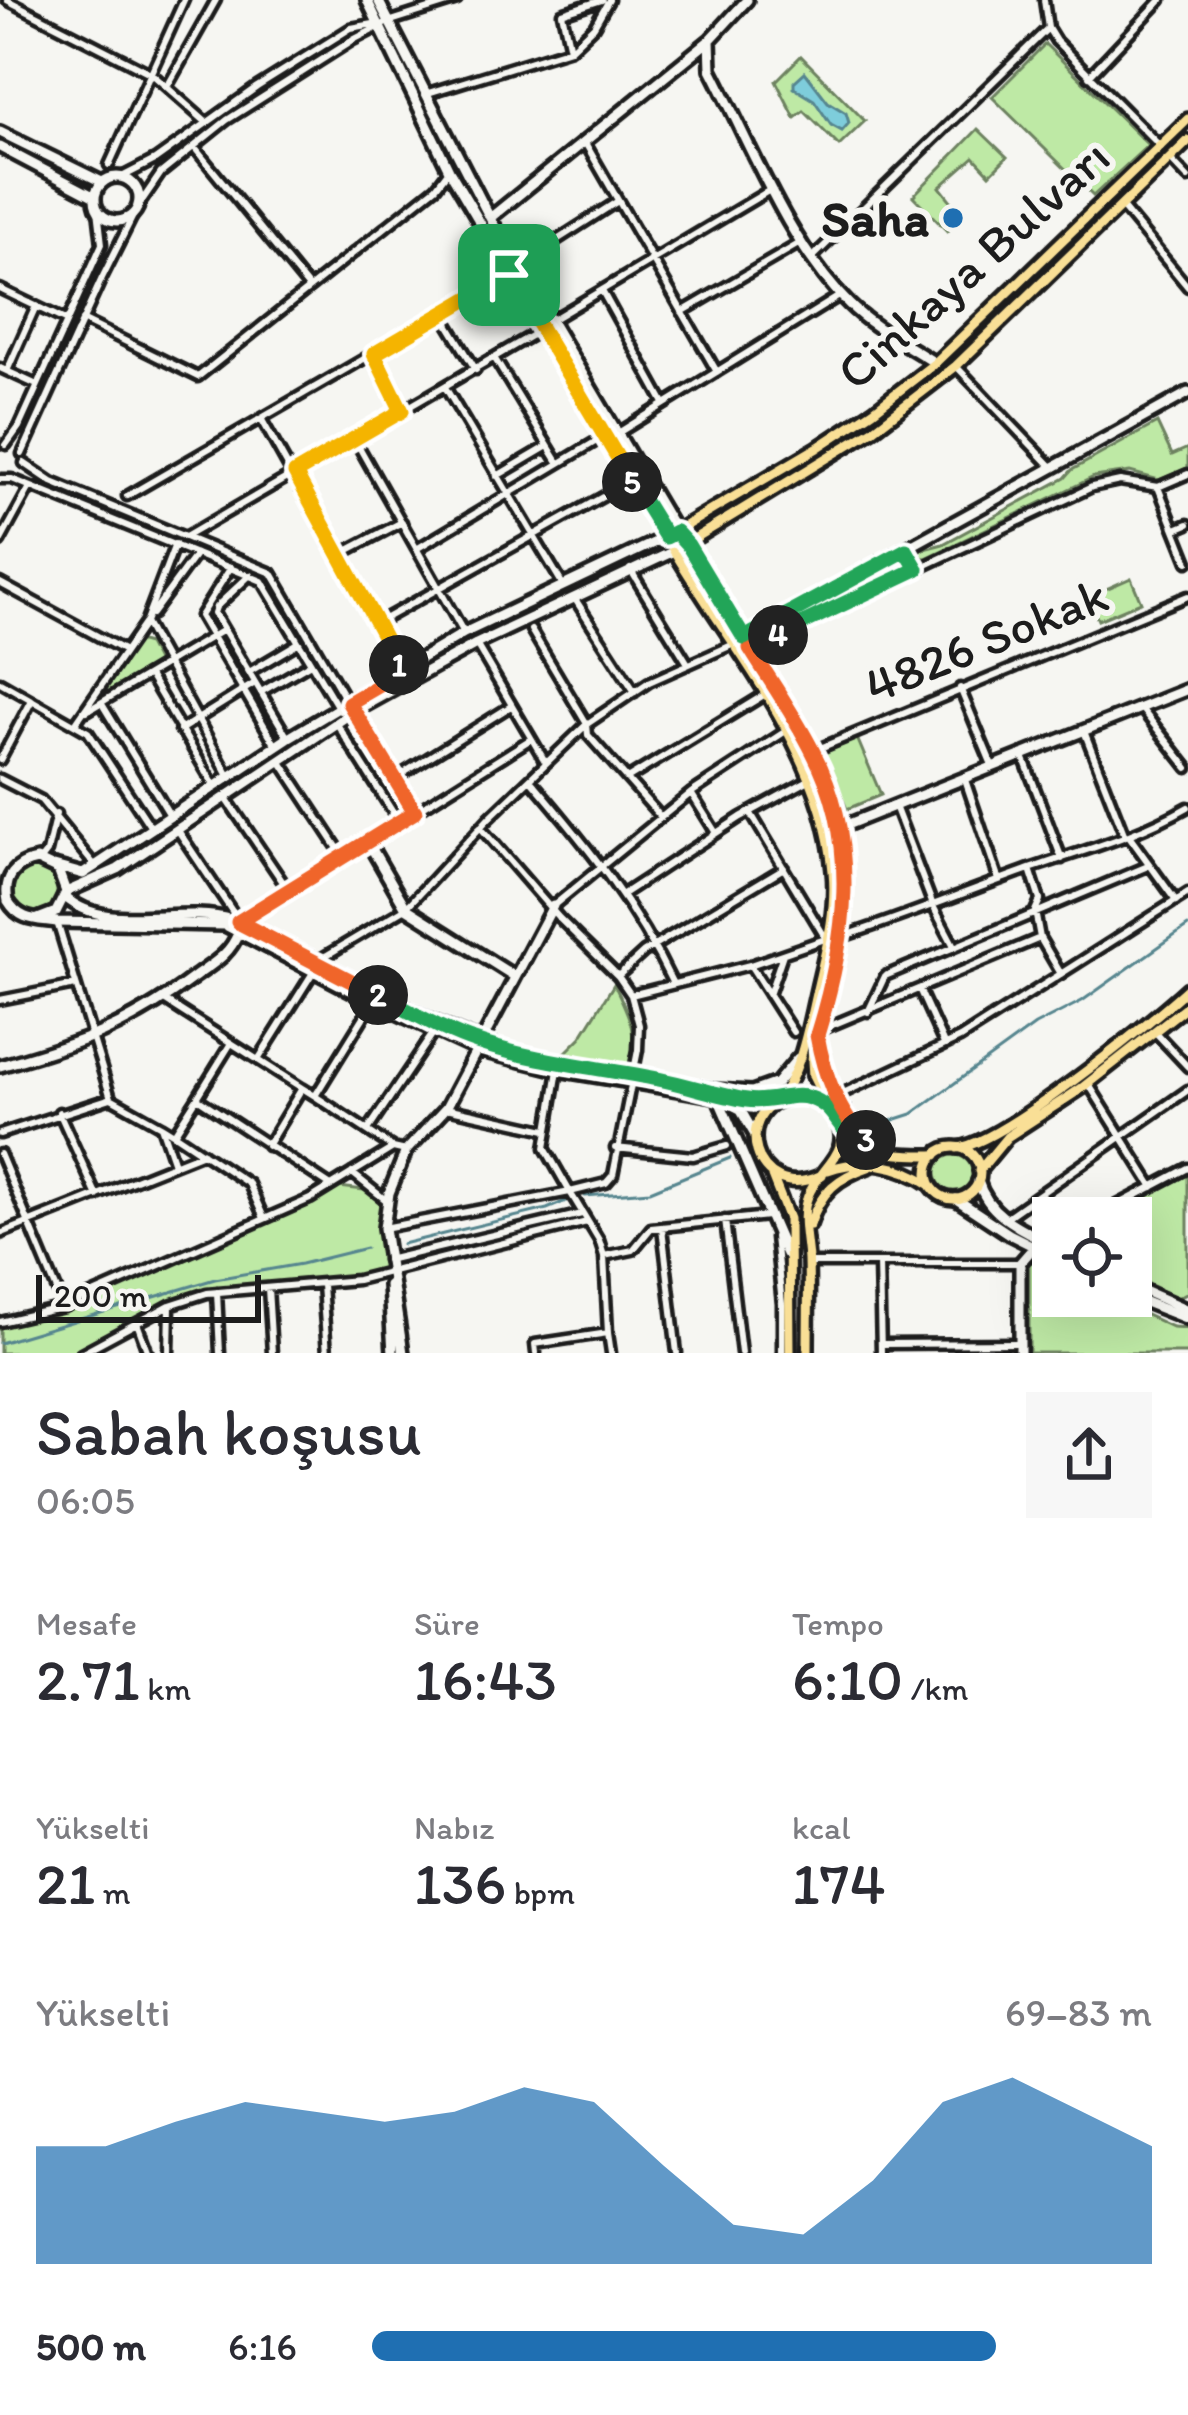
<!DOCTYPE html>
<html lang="tr">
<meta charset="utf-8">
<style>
body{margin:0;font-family:Itim,sans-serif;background:#f7f7f7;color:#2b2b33;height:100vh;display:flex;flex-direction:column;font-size:45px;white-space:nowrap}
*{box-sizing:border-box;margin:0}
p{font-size:39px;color:#7c7c81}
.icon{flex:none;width:66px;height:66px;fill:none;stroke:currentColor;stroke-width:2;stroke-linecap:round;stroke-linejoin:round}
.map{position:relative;height:1353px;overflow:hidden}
.drawer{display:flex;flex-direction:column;background:#fff;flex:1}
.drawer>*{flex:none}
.buttons{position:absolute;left:1032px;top:1197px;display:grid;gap:24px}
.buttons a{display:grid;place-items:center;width:120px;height:120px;border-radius:0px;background:#fff;box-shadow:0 12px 48px #0002;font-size:60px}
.scale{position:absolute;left:36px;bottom:30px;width:225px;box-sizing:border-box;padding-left:12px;border:6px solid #1c1c1c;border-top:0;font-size:33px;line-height:42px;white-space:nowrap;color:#1c1c1c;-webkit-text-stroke:9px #f6f6f2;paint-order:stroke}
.pin{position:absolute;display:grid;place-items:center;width:102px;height:102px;color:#fff;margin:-51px;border-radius:24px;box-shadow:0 6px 18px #0006}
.km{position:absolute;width:60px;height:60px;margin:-30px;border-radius:50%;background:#222;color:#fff;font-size:33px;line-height:60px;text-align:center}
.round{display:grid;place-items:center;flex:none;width:126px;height:126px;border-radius:0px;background:#f7f7f7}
.headline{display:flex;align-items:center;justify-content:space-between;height:204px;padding:0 36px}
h1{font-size:66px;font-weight:600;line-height:90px}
.metrics{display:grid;grid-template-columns:repeat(3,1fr);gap:18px;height:204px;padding:12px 36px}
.metrics div{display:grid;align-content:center}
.metrics b{font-size:60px;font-weight:600}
.metrics small{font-size:33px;font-weight:400}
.metrics p{font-size:33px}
.chart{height:336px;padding:24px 36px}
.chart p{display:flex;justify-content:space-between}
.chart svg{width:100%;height:216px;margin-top:12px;fill:#1f6fb2;opacity:.7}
ul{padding:0 36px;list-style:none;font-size:39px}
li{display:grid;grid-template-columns:192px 144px 1fr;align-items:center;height:90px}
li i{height:30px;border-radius:15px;background:#1f6fb2}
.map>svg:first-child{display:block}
</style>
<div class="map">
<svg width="1188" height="1353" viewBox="0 0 1188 1353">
<rect width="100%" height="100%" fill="#f6f6f2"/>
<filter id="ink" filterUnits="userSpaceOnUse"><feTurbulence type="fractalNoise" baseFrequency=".00833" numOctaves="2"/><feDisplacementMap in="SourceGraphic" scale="24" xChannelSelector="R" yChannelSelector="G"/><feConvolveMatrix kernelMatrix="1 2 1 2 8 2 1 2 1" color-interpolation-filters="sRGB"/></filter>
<g filter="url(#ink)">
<path fill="#bee9a5" stroke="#6d8260" stroke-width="3" d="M 1045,44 L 1148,145 L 1093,196 L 992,97 Z
M 801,56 L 865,121 L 839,146 L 804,111 L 795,118 L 776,81 Z
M 978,129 L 1007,157 L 990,174 L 974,157 L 940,187 L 963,216 L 947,231 L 913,196 Z
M 1157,423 L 1172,455 L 1188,448 L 1188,468 L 1159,480 L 1130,472 L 1094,477 L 926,558 L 919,557 L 920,550 L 943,544 L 1065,478 L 1072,470 Z
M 1131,578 L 1141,602 L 1098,620 L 1088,597 Z
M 137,641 L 148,644 L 158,663 L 100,700 L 97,697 Z
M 857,738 L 881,795 L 847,809 L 822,753 Z
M13 890a22 22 0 1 1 44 0a22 22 0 1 1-44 0Z
M 614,984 C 628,1012 640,1036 629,1067 L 559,1059 L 581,1037 Z
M936 1173a18 18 0 1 1 36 0a18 18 0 1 1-36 0Z
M 1188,1175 L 1188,1292 L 1177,1298 L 1131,1275 L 1131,1218 L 1104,1218 Z
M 331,1186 L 389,1193 L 389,1272 L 357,1280 L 207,1293 L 170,1305 L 81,1353 L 0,1353 L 0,1322 L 64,1307 L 310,1199 Z
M 1029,1261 L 1053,1272 L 1053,1296 L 1105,1296 L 1172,1327 L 1188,1328 L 1188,1353 L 1029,1353 Z"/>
<path fill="#7ecddb" stroke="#57868f" stroke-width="3" d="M 805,72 L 828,102 L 846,113 L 849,123 L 842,131 L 831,125 L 814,100 L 794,88 L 794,82 Z"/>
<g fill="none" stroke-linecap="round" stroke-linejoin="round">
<path stroke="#57868f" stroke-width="3" d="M 884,1123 L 912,1114 L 1035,1025 L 1082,1001 L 1188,926
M 585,1196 L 650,1191 L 730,1158
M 402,1244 L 547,1209 L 566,1201
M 0,1343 L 215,1279 L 301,1264 L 366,1248"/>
<g stroke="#1c1c1c" stroke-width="15">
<path id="street" d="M 7,0 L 152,74 L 207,123
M 1044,0 L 1048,28 L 1056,41 L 1161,147
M 570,49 L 562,13 L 602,0
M 1089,76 L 1161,0
M 167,87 L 216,0
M 428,93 L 570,49 L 594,26 L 609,0
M 584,141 L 717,372
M 194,147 L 309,288
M 1170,159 L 1188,178
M 109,165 L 184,0
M 122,177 L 155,160 L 257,87 L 351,28 L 379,23
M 1122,207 L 1188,287
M 812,258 L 1048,28
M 518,265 L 618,201
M 0,289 L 67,321
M 602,291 L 664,403
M 682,312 L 802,242
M 442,314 L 476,370
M 82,320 L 198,377 L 436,187 L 449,170
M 550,321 L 770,190
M 374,354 L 402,410
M 495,359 L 558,462
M 956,366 L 1053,468
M 0,368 L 37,385
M 7,371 L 36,306
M 445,387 L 563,585
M 262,420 L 401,669
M 618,433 L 841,295
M 354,438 L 464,633
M 6,445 L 19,427 L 102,244 L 98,210
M 22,454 L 102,278 L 137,208 L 161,173 L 227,120 L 353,40 L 388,22 L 457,0
M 24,463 L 52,482 L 272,573 L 353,712
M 497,476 L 548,446
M 0,479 L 12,479 L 262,581 L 340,711
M 1158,487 L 1188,562
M 127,496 L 509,275
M 1176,529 L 1188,524
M 187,536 L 541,330
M 0,542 L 30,487
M 175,544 L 145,623 L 229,776
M 418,548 L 605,436
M 339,555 L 402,522
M 231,567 L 200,616 L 275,744
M 630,569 L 687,662
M 250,575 L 216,607 L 214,613 L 288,738
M 0,583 L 123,650
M 575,599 L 635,692
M 152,614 L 196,554
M 377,623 L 631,481
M 531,630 L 587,724 L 588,735 L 660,816
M 476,644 L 546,763
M 750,648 L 1092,487 L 1120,481 L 1158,487 L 1188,474
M 249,672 L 298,643
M 150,677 L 214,785
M 0,682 L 88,732 L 152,829
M 960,688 L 992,765
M 261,692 L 309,664
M 102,704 L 171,817
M 1140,707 L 1188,768
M 87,711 L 223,630
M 77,721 L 144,624
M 337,724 L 399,822
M 180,730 L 255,683
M 1084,731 L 1125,836
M 813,751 L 1188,596
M 1023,756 L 1062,859
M 0,760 L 32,700
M 281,762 L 343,856
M 964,777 L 999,880
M 0,779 L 41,800 L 96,867
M 394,779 L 511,706
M 530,779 C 586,844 636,906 673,984
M 627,779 L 764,695
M 691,793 L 716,833
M 226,798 L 289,891
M 895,806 L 934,908 L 954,946
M 415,812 L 531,739
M 750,812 L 825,937
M 480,827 L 559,918 L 618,976 L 631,995 L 639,1025 L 638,1050 L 613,1175 L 606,1183 L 570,1192 L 545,1148 L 558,1070
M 177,829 L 238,920
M 1129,836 L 1176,901
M 40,861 L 47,852 L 56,814
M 623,894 L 741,817 L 809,780
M 553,906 L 691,793 L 786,731
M 57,922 L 111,1098 L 161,1126
M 842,937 C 904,917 963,893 1024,871 C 1080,851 1136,837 1188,807
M 1040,938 L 1061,974
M 750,965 L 793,1032
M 618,976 L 644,952 L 784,868
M 920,991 L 944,1044
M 631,995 L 750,965 L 828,938
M 769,995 L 783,954
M 0,1000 L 76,985
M 164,1000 L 302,1088
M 868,1012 L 885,976 L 1148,866
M 818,1031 L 1040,938 L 1035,911 L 1040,900 L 1030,869
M 1155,1032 L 1188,1067
M 258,1060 L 322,958 L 406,908 L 489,818 L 587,724 L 649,682 L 732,645
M 1088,1083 L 1153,1187
M 315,1096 L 392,1147
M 837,1096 L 960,1038 L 1188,893
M 197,1098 L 231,1043
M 446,1108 L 546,1130
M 59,1112 L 97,1196
M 368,1130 L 434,1032
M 0,1134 L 111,1098
M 174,1134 L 249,1184 L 264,1218
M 267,1146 L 302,1088 L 315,1096 L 373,1002
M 615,1148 L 693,1156 L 727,1146
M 0,1154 L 64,1307
M 174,1164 L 161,1126 L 174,1134 L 197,1098 L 331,1186
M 352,1173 L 387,1201
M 1093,1218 L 1188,1168
M 1004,1219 L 1188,1090
M 725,1220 L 741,1353
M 384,1228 L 570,1192 L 599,1240 L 604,1256
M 662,1228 L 677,1353
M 0,1234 L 203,1153
M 775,1237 L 782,1304 L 782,1353
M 387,1260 L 582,1214
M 808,1263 L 1020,1263
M 879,1263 L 881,1353
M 322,1285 L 327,1353
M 268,1288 L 272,1353
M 217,1292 L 220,1353
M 0,1322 L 64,1307 L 310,1199 L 393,1148 L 406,1151
M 137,1323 L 148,1353
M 608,1333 L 611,1353
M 881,1344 L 1020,1343
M 81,1353 L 170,1305 L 207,1293 L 357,1280 L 587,1222
M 169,1353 L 170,1305
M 536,1353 L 535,1344 L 608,1333 L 604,1256 L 633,1250 L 651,1228 L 768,1216"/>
</g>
<g stroke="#1c1c1c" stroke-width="18">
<path id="secondary" d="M 378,0 L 490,218 L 676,532
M 747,0 L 710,40 L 711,69 C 750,144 789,245 849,304 C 873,328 906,344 935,363
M 0,132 L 102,182
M 0,147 L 95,197
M95 199a22 22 0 1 1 44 0a22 22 0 1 1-44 0Z
M 490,218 L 710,40
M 744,638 L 1188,393
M 839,828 L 1188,689
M 368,842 L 406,908 L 514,976
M 54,866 L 83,874 L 288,738 L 464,633 L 666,537 L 449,170 L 367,0
M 66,892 L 118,869 L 353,712 L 476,644 L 674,551
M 65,897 C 108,935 179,904 232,920 C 332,963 421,1027 526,1056
M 38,919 L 56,912 L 66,892 L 58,870 L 37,860 C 15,864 3,878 8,901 C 20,921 35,919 57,922 L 225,925 L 373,1002 L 477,1050 L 558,1070 L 715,1096 L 740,1109 L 755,1135
M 238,923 L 415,812 L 353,712
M 549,1061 L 713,1090 L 752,1092 L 777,1083 L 798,1058
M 0,1066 C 81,1043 125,1029 193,978 C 212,964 230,955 238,933
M 728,1095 L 776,1102
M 719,1100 L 786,1254
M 978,1181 C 989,1217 1022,1229 1053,1245
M 956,1199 L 1009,1234 L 1053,1256
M 389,1285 L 393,1353
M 1131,1285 L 1188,1310
M 1130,1296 L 1188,1319
M 403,1353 L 384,1228 L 389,1193 L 406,1151 L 446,1108 L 553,906
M 1020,1353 L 1020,1263 L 1034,1247"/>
</g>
<g stroke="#1c1c1c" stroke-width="18">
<path id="primary" d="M 687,545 L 813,751 C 846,823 853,893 834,970 C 826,999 814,1031 812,1061 L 813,1076 L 829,1109
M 674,551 L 873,430 L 956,366 L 1188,141
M 817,1039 C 826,1083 846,1124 880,1152
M 778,1101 C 802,1069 808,1028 817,989 C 826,950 837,911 833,871 C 822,745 726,643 666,537 L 817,448 L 873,411 L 935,363 L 1188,119
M 840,1129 C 866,1156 901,1155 936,1155
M928 1173a26 26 0 1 1 52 0a26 26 0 1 1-52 0Z
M 957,1148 C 1000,1145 1151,1022 1188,988
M 828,1170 C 863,1158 900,1164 931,1185
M 979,1171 L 1007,1137 L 1082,1088 L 1188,1005
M 772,1176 L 789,1219 L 790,1353
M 810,1225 C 820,1191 838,1177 871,1166
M 808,1353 C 808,1322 809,1291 808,1260 C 807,1240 800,1215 808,1196 C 819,1167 857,1152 834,1115 C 825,1102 809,1095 794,1097 C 728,1104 752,1208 822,1175"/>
</g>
<use href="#street" stroke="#f6f6f2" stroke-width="6"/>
<use href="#secondary" stroke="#f6f6f2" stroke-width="9"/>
<use href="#primary" stroke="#f9df96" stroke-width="9"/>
</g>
</g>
<g fill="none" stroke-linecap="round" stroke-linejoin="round" filter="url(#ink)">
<g stroke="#fff" stroke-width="24">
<path id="split-1" d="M 399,665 L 295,473 L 402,411 L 374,354 L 509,275"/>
</g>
<g stroke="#fff" stroke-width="24">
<path id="split-2" d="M 378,995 L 238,922 L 415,812 L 349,703 L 402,672 L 399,665"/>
</g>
<g stroke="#fff" stroke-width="24">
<path id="split-3" d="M 378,995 C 410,1011 443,1031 477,1042 C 536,1062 597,1067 658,1079 C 688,1085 717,1095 747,1100 C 769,1104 791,1092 810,1098 C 842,1108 834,1139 880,1152 L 866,1140"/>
</g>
<g stroke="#fff" stroke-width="24">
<path id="split-4" d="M 778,635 L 750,648 C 771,682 795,716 813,752 C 861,843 846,941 817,1035 C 823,1070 838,1116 866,1140"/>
</g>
<g stroke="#fff" stroke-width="24">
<path id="split-5" d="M 632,482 L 666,537 L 676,532 L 688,545 L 744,638 L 906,550 L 917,569 L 778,635"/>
</g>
<g stroke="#fff" stroke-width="24">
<path id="split-6" d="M 509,275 L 632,482"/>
</g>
<use href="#split-1" stroke="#f5b400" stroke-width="15"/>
<use href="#split-2" stroke="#f0652b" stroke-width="15"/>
<use href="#split-3" stroke="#22a559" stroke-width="15"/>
<use href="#split-4" stroke="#f0652b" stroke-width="15"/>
<use href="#split-5" stroke="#22a559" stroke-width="15"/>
<use href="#split-6" stroke="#f5b400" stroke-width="15"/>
</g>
<circle fill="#1f6fb2" stroke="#f6f6f2" stroke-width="4.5" cx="953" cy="218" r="12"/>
<g text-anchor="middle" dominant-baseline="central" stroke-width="12" stroke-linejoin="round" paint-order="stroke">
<g font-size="51" font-weight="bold" fill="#1c1c1c" stroke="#f6f6f2" text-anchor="end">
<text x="929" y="218">Saha</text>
</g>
<g font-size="51" fill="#1c1c1c" stroke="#f6f6f2">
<text transform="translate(973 264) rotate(-42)">Cinkaya Bulvarı</text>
<text transform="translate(986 640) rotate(-22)">4826 Sokak</text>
</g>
</g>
</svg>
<div class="buttons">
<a><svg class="icon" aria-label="locate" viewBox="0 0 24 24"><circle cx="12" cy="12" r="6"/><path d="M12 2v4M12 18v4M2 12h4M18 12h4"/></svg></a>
</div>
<div class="scale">200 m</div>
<div class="pin" style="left:509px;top:275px;background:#1e9e55"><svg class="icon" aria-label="arrive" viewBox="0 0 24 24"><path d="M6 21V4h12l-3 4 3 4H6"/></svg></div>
<b class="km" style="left:399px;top:665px">1</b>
<b class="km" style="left:378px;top:995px">2</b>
<b class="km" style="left:866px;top:1140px">3</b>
<b class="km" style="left:778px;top:635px">4</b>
<b class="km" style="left:632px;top:482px">5</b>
</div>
<section class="drawer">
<div class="headline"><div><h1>Sabah koşusu</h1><p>06:05</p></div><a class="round"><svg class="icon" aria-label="share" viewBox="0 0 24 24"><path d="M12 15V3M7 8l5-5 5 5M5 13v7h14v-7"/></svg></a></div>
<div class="metrics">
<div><p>Mesafe</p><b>2.71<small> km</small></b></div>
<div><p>Süre</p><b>16:43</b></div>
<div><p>Tempo</p><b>6:10<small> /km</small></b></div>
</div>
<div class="metrics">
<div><p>Yükselti</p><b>21<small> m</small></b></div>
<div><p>Nabız</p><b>136<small> bpm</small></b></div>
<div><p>kcal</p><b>174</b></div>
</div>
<div class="chart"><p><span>Yükselti</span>69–83 m</p>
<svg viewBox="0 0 160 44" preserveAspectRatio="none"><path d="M0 44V20L10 20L20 15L30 11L40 13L50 15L60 13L70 8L80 11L90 24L100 36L110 38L120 27L130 11L140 6L150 13L160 20V44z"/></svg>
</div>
<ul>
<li><b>500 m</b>6:16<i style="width:80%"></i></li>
</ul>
</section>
